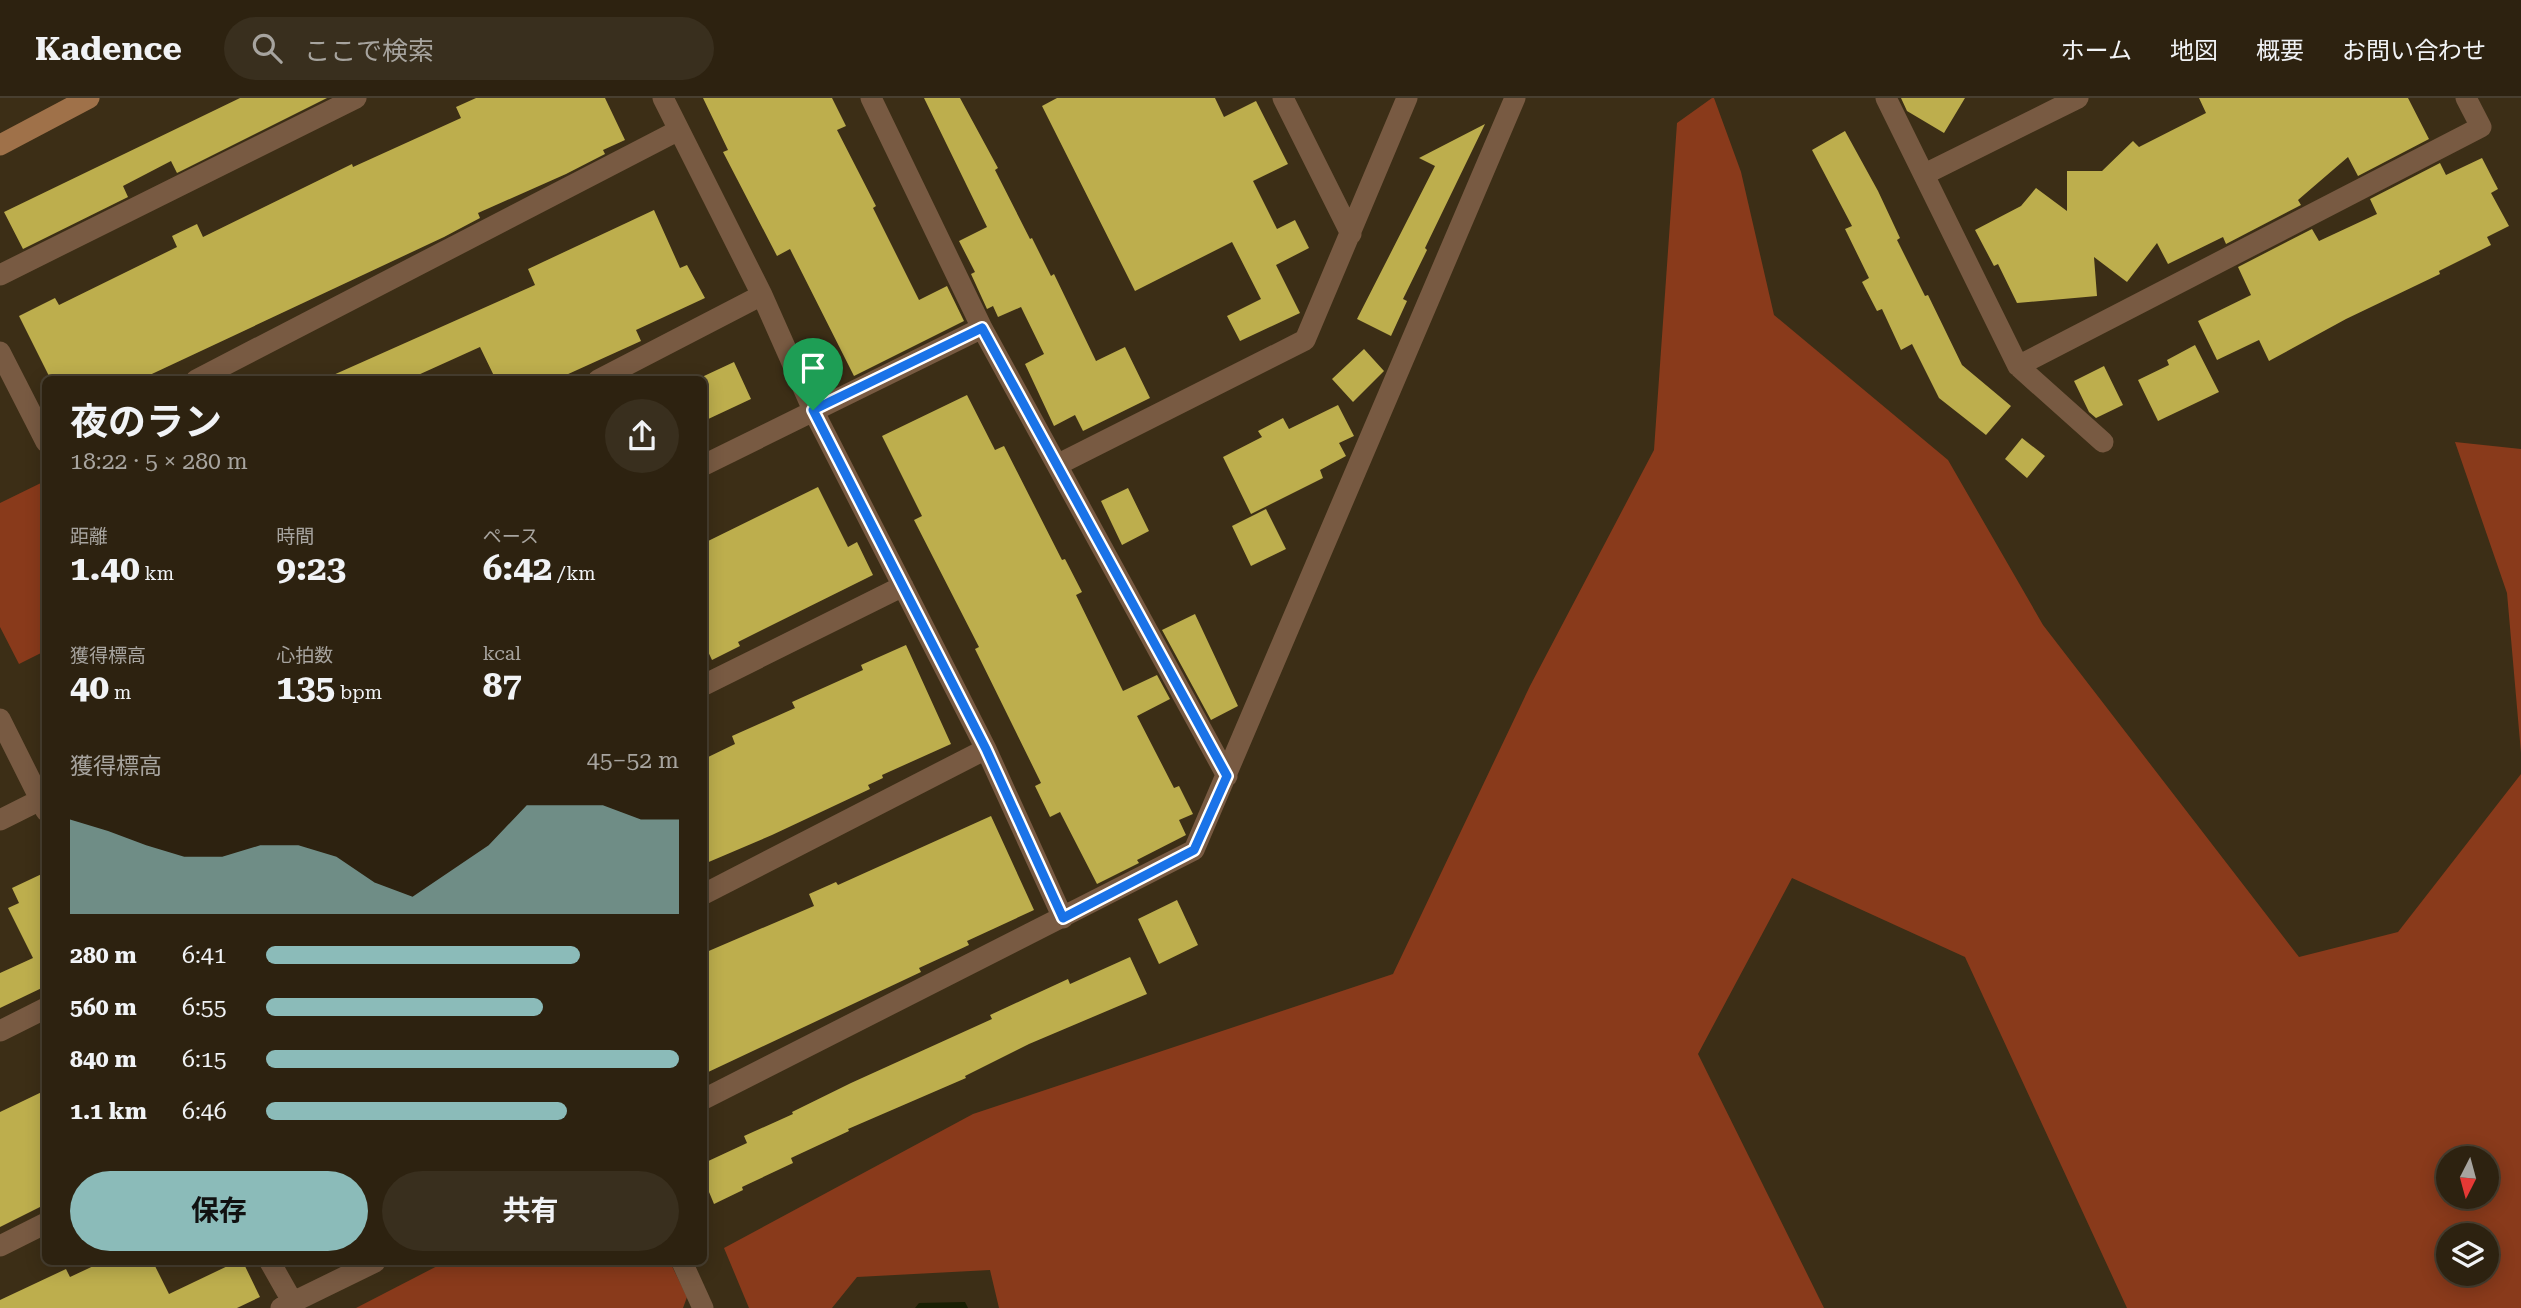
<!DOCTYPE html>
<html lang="ja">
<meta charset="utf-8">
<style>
body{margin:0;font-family:"Roboto Serif","Noto Sans JP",serif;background:#392f1e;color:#f1f3f6;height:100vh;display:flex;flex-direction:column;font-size:26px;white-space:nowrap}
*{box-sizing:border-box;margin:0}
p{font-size:23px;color:#a7a49f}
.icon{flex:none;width:38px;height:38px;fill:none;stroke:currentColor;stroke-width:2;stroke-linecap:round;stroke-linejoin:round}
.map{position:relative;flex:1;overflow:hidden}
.sheet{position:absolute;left:42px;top:278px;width:665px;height:889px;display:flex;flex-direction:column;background:#2d2210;border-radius:10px;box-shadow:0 4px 18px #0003,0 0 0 2px #483f30}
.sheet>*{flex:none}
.needle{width:46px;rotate:186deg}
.controls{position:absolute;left:2436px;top:1048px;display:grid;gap:14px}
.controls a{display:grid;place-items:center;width:63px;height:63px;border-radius:50%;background:#2d2210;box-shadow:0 4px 18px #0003,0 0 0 2px #483f30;font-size:35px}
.pin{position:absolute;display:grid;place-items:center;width:60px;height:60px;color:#fff;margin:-72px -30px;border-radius:50% 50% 50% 0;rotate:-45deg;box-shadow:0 0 7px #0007}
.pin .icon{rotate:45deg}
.round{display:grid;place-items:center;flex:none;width:74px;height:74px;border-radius:37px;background:#392f1e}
.summary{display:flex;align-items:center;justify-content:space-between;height:119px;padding:0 28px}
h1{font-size:38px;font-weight:700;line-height:52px}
.stats{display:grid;grid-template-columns:repeat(3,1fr);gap:10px;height:119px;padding:7px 28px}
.stats div{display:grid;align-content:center}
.stats b{font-size:35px;font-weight:700}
.stats small{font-size:19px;font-weight:400}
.stats p{font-size:19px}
.chart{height:196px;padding:14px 28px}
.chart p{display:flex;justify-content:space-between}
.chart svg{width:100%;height:126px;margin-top:7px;fill:#8bbbb9;opacity:.7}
.button{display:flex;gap:14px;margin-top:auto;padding:14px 28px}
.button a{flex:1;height:80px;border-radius:42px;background:#8bbbb9;color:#111;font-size:28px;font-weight:700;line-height:80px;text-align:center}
.button a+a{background:#392f1e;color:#f1f3f6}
ul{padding:0 28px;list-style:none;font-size:23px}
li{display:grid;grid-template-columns:112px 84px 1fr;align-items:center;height:52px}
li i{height:18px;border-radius:9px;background:#8bbbb9}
header{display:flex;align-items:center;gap:42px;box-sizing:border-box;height:98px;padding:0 35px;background:#2d2210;border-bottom:2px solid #483f30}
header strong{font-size:33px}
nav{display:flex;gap:38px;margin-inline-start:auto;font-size:24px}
.search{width:490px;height:63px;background:#392f1e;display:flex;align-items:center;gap:18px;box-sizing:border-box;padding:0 24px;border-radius:38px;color:#a7a49f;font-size:26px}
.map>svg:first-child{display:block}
</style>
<header>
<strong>Kadence</strong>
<div class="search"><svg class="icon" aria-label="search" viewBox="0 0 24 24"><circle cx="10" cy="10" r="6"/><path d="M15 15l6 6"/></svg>ここで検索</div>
<nav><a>ホーム</a><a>地図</a><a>概要</a><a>お問い合わせ</a></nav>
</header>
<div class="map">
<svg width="2521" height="1210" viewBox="0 0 2521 1210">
<rect width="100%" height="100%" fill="#3c2e16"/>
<path fill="#893a1b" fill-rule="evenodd" d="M 1712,0 L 1714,0 L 1741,74 L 1774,217 L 1948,362 L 2043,527 L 2299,859 L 2398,834 L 2521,676 L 2521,1210 L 2127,1210 L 1965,859 L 1792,780 L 1698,956 L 1824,1210 L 999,1210 L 990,1172 L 857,1179 L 832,1210 L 749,1210 L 724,1150 L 973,1016 L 1393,876 L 1530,588 L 1654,352 L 1677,25 ZM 2487,1060 L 2487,1099 L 2448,1099 L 2448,1060 ZM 2448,1138 L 2487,1138 L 2487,1176 L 2448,1176 Z
M 2455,344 L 2521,351 L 2521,655 L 2507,495 Z
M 45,383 L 45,553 L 19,566 L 0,529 L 0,405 Z
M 445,1164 L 670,1164 L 687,1199 L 683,1210 L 356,1210 Z"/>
<path fill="#191f03" d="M 965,1204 L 968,1210 L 915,1210 L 919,1205 Z"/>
<path fill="#bdae4d" d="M 240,0 L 327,0 L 177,75 L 171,63 L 123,88 L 128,99 L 23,151 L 4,114 Z
M 476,0 L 605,0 L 625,42 L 603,52 L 605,56 L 566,76 L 478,115 L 480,120 L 444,139 L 139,282 L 51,282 L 19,218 L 55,200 L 59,207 L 177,149 L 172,138 L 197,126 L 203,139 L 352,66 L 353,69 L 461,20 L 456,9 Z
M 703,0 L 832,0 L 846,28 L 837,32 L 876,108 L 873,110 L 919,202 L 947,188 L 964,223 L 854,278 L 790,151 L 777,158 L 723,54 L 728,52 Z
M 924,0 L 960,0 L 998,70 L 995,72 L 1030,141 L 1032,140 L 1051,178 L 1054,176 L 1096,263 L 1125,249 L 1150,300 L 1083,333 L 1075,317 L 1054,328 L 1025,266 L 1044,256 L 1021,209 L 998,219 L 993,208 L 987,211 L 971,176 L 975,174 L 959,143 L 987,129 Z
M 1057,0 L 1215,0 L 1224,19 L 1256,3 L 1288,66 L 1253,83 L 1277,131 L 1295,122 L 1309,150 L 1276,167 L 1300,215 L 1240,243 L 1227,218 L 1261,201 L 1232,144 L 1135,193 L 1042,8 Z
M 1901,0 L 1965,0 L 1944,35 L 1907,13 Z
M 2199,0 L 2408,0 L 2429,41 L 2358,78 L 2348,59 L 2298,102 L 2301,107 L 2226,146 L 2223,139 L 2168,166 L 2157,145 L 2127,184 L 2094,159 L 2097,198 L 2017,205 L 1998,166 L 1994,168 L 1975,132 L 2021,108 L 2036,90 L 2067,113 L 2067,73 L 2102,73 L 2133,43 L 2139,49 L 2206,15 Z
M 1485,26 L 1425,150 L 1427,152 L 1403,201 L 1407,203 L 1391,238 L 1357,221 L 1435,68 L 1419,60 Z
M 1845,33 L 1878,93 L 1900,140 L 1897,142 L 1925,198 L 1928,197 L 1962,267 L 2011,308 L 1986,337 L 1939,300 L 1912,246 L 1901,252 L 1882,211 L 1877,213 L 1862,184 L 1869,180 L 1845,131 L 1852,128 L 1812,52 Z
M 2482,60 L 2498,91 L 2491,95 L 2509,128 L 2487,139 L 2491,147 L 2439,173 L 2440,176 L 2346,221 L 2269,263 L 2259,242 L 2217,262 L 2198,223 L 2251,197 L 2238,169 L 2312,131 L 2319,143 L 2377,116 L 2370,101 L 2440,65 L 2446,77 Z
M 654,112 L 680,170 L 687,167 L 705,200 L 636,232 L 641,243 L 555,282 L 496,282 L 480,249 L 407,282 L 322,282 L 535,187 L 528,171 Z
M 2195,247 L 2219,294 L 2158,323 L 2138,282 L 2169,267 L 2167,262 Z
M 1364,251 L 1384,273 L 1353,304 L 1332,281 Z
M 734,264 L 751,301 L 704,323 L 704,278 Z
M 2104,268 L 2123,307 L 2096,320 L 2089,314 L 2074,283 Z
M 967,297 L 995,352 L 1004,348 L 1062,462 L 1065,461 L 1082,494 L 1076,497 L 1123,593 L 1157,577 L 1170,601 L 1137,618 L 1174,690 L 1179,688 L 1193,716 L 1179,722 L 1186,737 L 1137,762 L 1139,765 L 1097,786 L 1060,714 L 1050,719 L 1035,688 L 1041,685 L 975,551 L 979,549 L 914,422 L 922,418 L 882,338 Z
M 1338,307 L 1354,338 L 1339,345 L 1346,358 L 1320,372 L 1323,380 L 1251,416 L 1223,359 L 1262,339 L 1258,333 L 1283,320 L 1289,331 Z
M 2022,340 L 2045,358 L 2027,380 L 2005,361 Z
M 818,389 L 848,449 L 857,444 L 873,477 L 738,544 L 740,548 L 712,562 L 704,545 L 704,445 Z
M 1128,390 L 1149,433 L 1122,447 L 1101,403 Z
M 1266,411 L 1286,451 L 1251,468 L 1232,428 Z
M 1195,516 L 1238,608 L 1211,622 L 1162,532 Z
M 906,547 L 951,646 L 882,677 L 883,680 L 868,687 L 870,691 L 772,737 L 704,766 L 704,661 L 735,646 L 732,638 L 795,610 L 792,604 L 863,572 L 861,567 Z
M 991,718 L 1034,812 L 967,843 L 969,847 L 919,870 L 921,874 L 704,976 L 704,855 L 814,808 L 809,796 L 836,784 L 838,787 Z
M 46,774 L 46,888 L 0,910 L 0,875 L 33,860 L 8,810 L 19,805 L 12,790 Z
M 1177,802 L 1198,847 L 1159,866 L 1138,821 Z
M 1130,859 L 1147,896 L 1029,946 L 965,978 L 966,980 L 848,1031 L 849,1033 L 791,1060 L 793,1065 L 742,1089 L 743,1092 L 714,1106 L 704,1082 L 704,1065 L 747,1045 L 744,1038 L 793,1016 L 792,1014 L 851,985 L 992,921 L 990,917 L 1068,881 L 1070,886 Z
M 46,992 L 46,1106 L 0,1129 L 0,1014 Z
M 102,1164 L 153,1164 L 169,1196 L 236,1164 L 243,1164 L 260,1199 L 237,1210 L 0,1210 L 0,1202 L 66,1171 L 70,1179 Z"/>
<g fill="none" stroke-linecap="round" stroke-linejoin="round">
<path stroke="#785a42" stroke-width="21" d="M 663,0 L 762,197 L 813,312 L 986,651 L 1063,820
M 871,0 L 982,230 L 1227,678
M 1283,0 L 1351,136
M 1886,0 L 2018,268 L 2103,344
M 1925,76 L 2078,0
M 0,177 L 356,0
M 0,254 L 46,344
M 2018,268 L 2481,29 L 2466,0
M 196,282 L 679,32
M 598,282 L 762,197
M 704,367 L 982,230
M 1057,367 L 1305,242 L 1407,0
M 704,587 L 903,488
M 0,621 L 46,713
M 0,722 L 46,699
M 704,796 L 986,651
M 0,933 L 46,910
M 704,1001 L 1194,752 L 1515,0
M 0,1148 L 46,1125
M 270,1164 L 296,1210
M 682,1164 L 703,1210
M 281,1210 L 375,1164"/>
<path stroke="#9f7149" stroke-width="21" d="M 0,47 L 89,0"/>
</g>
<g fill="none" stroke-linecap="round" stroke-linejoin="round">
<g stroke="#fff" stroke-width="14">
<path id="route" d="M 982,230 L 1227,678 L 1194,752 L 1063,820 L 986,651 L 813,312 Z"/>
</g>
<use href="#route" stroke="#1a73e8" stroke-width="9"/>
</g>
</svg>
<div class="controls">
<a><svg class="needle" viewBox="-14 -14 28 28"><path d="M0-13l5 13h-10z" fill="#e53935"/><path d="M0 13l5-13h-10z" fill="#a7a49f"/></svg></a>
<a><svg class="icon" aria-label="layers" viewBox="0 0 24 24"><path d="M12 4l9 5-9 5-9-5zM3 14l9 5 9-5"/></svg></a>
</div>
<div class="pin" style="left:813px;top:312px;background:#1e9e55"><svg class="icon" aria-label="arrive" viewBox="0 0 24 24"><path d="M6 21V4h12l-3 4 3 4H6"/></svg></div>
<section class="sheet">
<div class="summary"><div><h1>夜のラン</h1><p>18:22 · 5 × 280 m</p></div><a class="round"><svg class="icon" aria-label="share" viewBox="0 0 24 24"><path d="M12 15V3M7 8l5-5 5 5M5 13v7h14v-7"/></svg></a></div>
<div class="stats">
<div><p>距離</p><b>1.40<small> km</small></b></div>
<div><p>時間</p><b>9:23</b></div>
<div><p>ペース</p><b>6:42<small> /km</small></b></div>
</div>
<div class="stats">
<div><p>獲得標高</p><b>40<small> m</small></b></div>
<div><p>心拍数</p><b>135<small> bpm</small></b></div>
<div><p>kcal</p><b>87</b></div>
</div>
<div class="chart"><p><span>獲得標高</span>45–52 m</p>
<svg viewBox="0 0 160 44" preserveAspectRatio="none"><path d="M0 44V11L10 15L20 20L30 24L40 24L50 20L60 20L70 24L80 33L90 38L100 29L110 20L120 6L130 6L140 6L150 11L160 11V44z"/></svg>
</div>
<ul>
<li><b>280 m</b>6:41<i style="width:76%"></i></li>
<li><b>560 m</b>6:55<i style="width:67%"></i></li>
<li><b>840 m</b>6:15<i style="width:100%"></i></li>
<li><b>1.1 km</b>6:46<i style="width:73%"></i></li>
</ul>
<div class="button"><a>保存</a><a>共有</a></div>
</section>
</div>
